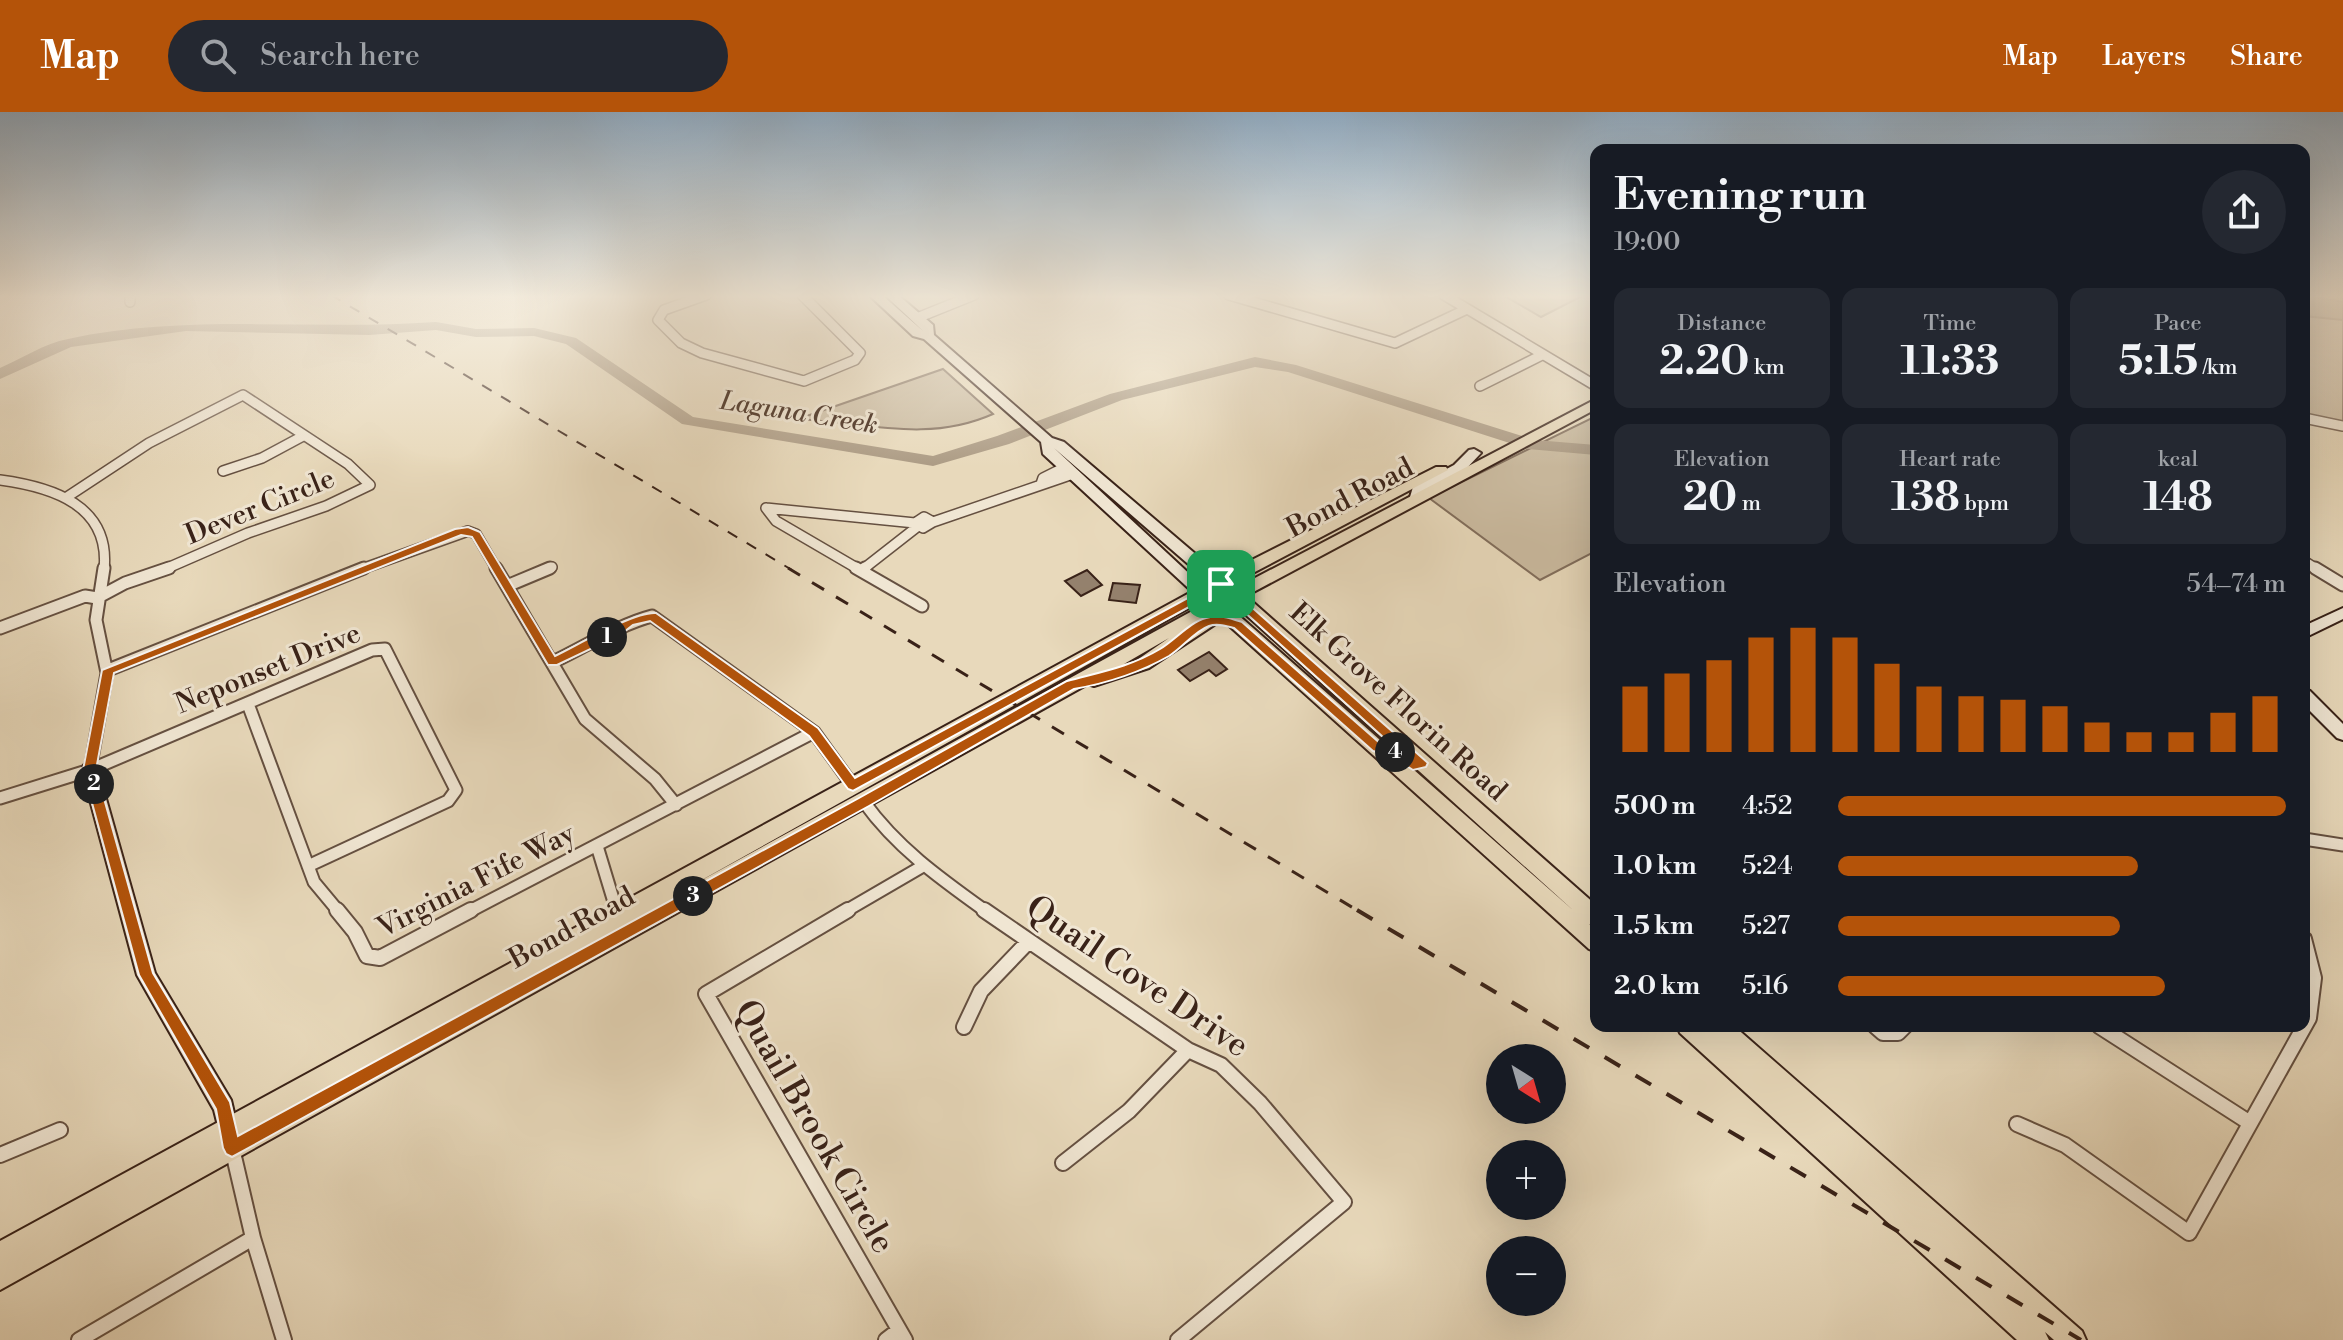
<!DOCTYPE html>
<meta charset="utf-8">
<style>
body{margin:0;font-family:"Libre Bodoni",serif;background:#242831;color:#f1f3f6;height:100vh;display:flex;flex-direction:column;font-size:30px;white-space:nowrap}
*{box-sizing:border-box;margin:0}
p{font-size:26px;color:#9ea1a6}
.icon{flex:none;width:44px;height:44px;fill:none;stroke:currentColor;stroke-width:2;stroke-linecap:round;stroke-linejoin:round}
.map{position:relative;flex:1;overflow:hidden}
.side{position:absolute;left:1590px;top:32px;width:720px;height:888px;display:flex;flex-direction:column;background:#171b24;border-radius:16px;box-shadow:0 8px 32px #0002}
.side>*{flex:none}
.needle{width:52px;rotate:143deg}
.fabs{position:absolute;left:1486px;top:932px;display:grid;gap:16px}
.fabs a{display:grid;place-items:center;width:80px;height:80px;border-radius:50%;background:#171b24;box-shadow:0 8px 32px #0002;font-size:40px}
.pin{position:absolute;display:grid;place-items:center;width:68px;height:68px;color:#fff;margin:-34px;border-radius:16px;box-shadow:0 4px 12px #0006}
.km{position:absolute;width:40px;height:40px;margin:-20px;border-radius:50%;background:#222;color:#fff;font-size:22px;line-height:40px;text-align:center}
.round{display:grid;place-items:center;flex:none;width:84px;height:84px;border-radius:42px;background:#242831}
.head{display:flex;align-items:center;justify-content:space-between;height:136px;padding:0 24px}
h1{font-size:44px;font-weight:700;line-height:60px}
.metrics{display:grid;grid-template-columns:repeat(3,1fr);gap:12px;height:136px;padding:8px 24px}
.metrics div{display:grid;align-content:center;border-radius:16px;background:#242831;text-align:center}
.metrics b{font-size:40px;font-weight:700}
.metrics small{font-size:22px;font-weight:400}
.metrics p{font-size:22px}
.chart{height:224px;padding:16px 24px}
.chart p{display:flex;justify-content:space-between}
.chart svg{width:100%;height:144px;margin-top:8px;stroke:#b45309;stroke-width:6}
ul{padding:0 24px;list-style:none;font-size:26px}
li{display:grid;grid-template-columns:128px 96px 1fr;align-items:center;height:60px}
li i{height:20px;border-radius:10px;background:#b45309}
header{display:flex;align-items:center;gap:48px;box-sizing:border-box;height:112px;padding:0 40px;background:#b45309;color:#fff}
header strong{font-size:38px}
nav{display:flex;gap:44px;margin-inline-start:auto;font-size:28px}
.search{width:560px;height:72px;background:#242831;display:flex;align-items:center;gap:20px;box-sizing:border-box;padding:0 28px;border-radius:44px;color:#9ea1a6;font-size:30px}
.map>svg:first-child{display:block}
</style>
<header>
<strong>Map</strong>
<div class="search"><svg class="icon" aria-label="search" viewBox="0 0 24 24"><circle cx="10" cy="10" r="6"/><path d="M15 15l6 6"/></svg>Search here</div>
<nav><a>Map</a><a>Layers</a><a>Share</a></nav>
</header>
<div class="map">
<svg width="2343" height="1228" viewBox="0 0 2343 1228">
<rect width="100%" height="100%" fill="#e8d9bb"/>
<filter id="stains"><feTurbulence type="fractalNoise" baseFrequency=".0025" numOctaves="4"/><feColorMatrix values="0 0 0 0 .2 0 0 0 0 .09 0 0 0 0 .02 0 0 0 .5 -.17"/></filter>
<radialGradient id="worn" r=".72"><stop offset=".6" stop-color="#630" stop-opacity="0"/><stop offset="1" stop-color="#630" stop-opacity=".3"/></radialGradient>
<path fill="#caba9f" stroke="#826e5c" stroke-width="2" d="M 1503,183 L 1584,183 L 1541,205 Z
M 2304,183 L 2343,183 L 2343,311 L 2304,302 Z
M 943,257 L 993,302 C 928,331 866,311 798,307 Z
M 1596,304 L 1596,439 L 1540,468 L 1429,386 Z"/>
<path fill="#ac9b84" stroke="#7e6b59" stroke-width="2" d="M 2304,183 L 2343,190 L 2343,208 L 2304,204 Z"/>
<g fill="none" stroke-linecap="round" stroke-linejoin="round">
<path fill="#ac9b84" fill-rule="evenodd" d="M 436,210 L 476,217 L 534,216 L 576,226 L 693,305 L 933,344 L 997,324 L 1110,282 L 1255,245 L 1296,253 L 1535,328 L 1596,333 L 1596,343 L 1528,337 L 1288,260 L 1255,255 L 1122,288 L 1009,332 L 933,354 L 682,312 L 566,232 L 534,224 L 476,225 L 436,218 L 369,223 L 186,219 L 71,235 L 0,267 L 0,256 C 21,247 45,231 68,227 C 189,201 313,219 436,210 Z"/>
</g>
<path fill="#94816d" stroke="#392218" stroke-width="2" d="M 1087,458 L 1102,473 L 1081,484 L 1065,469 Z
M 1113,471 L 1140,473 L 1136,491 L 1109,488 Z
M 1209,540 L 1227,557 L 1216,564 L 1209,558 L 1190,569 L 1178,558 Z"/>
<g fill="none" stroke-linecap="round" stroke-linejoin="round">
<g stroke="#655041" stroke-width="12">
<path id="street-far2" d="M 130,183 L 130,190
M 706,183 L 664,198 L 658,208 L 681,231 L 702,241 L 804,269 L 855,248 L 860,241 L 802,183
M 1229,183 L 1395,231 L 1467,197
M 1444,183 L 1596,274
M 917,206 L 974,183
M 1480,274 L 1542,243
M 2304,306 L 2343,314
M 223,359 L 262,346 L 303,324
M 0,368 C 52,375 111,393 104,458
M 1041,372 L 1043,366 L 1065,355
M 67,385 L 149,331 L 243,283 L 348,352 L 370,373 L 326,394 L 248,421 L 163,458
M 766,396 L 915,411
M 766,396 L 776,409 L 860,458
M 924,405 L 933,410 L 923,416 L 915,411 Z
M 933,410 L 1073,362
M 2304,449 L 2318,458
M 359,458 L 468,419 L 476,422 L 497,458
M 545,458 L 552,455
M 862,458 L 917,415"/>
</g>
<g stroke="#655041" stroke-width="15">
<path id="street-far1" d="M 496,456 L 585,607 L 655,667 L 676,693
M 856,456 L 922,494
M 2315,456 L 2343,473
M 862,458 L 865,456
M 507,474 L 550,456
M 0,516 L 85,484 L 97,486 L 125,471 L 169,456
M 553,550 C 585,535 618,513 652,504 L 814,620 L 853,674
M 108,558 L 364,456
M 248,592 L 314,770 L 339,800
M 90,658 L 107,561 L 96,508 L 104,456
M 0,686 L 90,658 L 372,538 L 385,537 L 456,678 L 448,689 L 308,754
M 864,690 C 897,736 941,767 987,800
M 2304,727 L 2343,733
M 597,734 L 617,800
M 468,800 L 814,620
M 844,800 L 923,754"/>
</g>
<g stroke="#655041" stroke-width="18">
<path id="street" d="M 337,798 L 355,820 L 367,844 L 380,846 L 471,798
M 616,798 L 618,805
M 848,798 L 706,882 L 905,1228
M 984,798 L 1188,938 L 1221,953 L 1260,991 L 1344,1090 L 1178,1228
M 1875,914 L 1883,921 L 1898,921 L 1905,914
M 2099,914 L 2250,1011
M 964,915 L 981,879 L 1028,830
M 2017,1012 L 2065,1033 L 2189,1121 L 2309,906 L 2314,866 L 2304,827
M 232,1036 L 253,1126 L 284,1228
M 0,1043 L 60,1018
M 1063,1051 L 1129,999 L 1188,938
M 79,1228 L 253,1126
M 886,1228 L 899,1218"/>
</g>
<g stroke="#392218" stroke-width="4">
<path id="secondary" d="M 869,183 L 882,183 L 923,219 L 885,183 L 898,183 L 933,213 L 934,223 L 1052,326 L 1064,330 L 1226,468 L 1228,472 L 1226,476 L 1216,476 L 1054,336 L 1210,481 L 1208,485 L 1198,485 L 1043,342 L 1041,330 L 924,227 L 913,224 Z
M 1474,337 L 1481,341 L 1464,359 L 1424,380 L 1422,388 L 1412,388 L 1410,385 L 1413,375 L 1454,353 L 1469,338 Z
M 2343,496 L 2343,507 L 2304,526 L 2304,514 Z
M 2304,577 L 2310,579 L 2343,612 L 2343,628 L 2337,626 L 2304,593 Z
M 90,652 L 96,653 L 98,658 L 155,861 L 231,988 L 240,1027 L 237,1034 L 230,1037 L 223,1034 L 214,998 L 137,863 L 82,658 L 84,653 Z"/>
</g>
<g stroke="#392218" stroke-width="4">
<path id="primary" d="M 1596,287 L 1596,297 L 1246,484 L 1596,793 L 1596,815 L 1589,812 L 1596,818 L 1596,840 L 1589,837 L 1215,501 L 1210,504 L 1216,509 L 1214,513 L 1149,556 L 1094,574 L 1088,572 L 0,1178 L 0,1129 L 1228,460 L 1436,355 L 1446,355 L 1448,358 L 1232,472 L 1236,476 ZM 1220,479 L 1223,482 L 1218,485 L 1214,482 ZM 1203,488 L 1205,492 L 682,779 ZM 1233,491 L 1574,799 L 1228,494 ZM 1169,526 L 1137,548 L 1124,552 Z
M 1677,914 L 1703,914 L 1710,920 L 1707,914 L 1734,914 L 2082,1219 L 2086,1228 L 2054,1228 L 2045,1220 L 2049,1228 L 2017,1228 L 1680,921 Z"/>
</g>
<use href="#street-far2" stroke="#f0e6d3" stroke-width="9"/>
<use href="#street-far1" stroke="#f0e6d3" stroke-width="11"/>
<use href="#street" stroke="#f0e6d3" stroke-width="14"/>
<use href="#secondary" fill="#f0e6d3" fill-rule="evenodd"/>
<use href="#primary" fill="#e8d9bb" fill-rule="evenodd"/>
<path stroke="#392218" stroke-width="2" stroke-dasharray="11 11" stroke-linecap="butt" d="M 331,183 L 792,458"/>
<path stroke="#392218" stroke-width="3" stroke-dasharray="14 14" stroke-linecap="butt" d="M 788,456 L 1360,800"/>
<path stroke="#392218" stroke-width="4" stroke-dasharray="18 18" stroke-linecap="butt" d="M 1357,798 L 2081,1228"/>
</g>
<linearGradient id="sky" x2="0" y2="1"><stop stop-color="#90aac0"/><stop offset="0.52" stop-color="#f5eee0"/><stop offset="1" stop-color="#f5eee0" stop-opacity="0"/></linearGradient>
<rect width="2343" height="355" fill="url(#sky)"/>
<path fill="#b45309" stroke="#fff" stroke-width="2" fill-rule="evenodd" d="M 468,415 L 480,420 L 555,544 C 578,533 635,499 656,501 L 818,616 L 855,666 L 1221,468 L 1428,651 L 1426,655 L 1413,658 L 1391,644 L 1373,639 L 1234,516 C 1226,514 1217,511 1209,514 C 1195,519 1182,536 1169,544 C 1139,561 1108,571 1074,577 L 869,694 L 232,1045 L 226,1042 L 223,1036 L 216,997 L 139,863 L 83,658 L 102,558 L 455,417 ZM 461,423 L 472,425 L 548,553 L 557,553 L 620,523 L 633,513 L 650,509 L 809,624 L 848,677 L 853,679 L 1220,478 L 1394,635 L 1381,632 L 1242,510 C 1230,506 1219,502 1206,506 C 1190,510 1175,528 1160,537 C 1130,555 1100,560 1067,569 L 859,686 L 238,1024 L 230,990 L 153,861 L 96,658 L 114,561 Z"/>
<g text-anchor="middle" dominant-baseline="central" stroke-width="6" stroke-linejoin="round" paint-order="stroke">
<g font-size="26" font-style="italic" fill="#5c4638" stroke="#f0e6d3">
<text transform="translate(799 301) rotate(9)">Laguna Creek</text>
</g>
<g font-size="28" fill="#392218" stroke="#f0e6d3">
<text transform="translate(1350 386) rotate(-28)">Bond Road</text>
<text transform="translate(260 395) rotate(-22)">Dever Circle</text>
<text transform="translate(268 557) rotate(-22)">Neponset Drive</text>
<text transform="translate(1398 590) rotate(42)">Elk Grove Florin Road</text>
<text transform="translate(476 769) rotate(-27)">Virginia Fife Way</text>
<text transform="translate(572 816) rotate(-29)">Bond Road</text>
</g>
<g font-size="34" fill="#392218" stroke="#f0e6d3">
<text transform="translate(1137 865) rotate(34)">Quail Cove Drive</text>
<text transform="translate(814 1015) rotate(60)">Quail Brook Circle</text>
</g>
</g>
<rect width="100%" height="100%" filter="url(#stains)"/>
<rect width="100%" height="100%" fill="url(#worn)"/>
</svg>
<div class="fabs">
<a><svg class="needle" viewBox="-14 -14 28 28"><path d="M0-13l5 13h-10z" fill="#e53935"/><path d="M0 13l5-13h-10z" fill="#9ea1a6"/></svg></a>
<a>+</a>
<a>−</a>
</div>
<div class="pin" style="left:1221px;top:472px;background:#1e9e55"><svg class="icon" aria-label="arrive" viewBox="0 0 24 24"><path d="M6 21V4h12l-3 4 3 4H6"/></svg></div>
<b class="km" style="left:607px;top:525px">1</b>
<b class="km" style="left:94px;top:672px">2</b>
<b class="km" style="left:693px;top:784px">3</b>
<b class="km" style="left:1395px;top:640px">4</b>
<section class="side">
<div class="head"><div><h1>Evening run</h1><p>19:00</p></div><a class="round"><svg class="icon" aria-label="share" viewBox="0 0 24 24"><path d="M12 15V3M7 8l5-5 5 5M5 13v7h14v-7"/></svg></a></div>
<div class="metrics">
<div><p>Distance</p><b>2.20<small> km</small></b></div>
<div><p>Time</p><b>11:33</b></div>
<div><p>Pace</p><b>5:15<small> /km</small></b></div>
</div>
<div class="metrics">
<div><p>Elevation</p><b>20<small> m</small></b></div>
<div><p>Heart rate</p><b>138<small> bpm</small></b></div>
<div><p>kcal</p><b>148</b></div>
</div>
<div class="chart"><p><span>Elevation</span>54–74 m</p>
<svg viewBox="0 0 160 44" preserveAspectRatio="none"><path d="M5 44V24M15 44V20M25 44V16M35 44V9M45 44V6M55 44V9M65 44V17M75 44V24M85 44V27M95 44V28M105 44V30M115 44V35M125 44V38M135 44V38M145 44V32M155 44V27"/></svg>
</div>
<ul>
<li><b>500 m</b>4:52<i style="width:100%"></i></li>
<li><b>1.0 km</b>5:24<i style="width:67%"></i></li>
<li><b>1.5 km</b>5:27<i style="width:63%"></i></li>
<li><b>2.0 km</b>5:16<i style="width:73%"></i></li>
</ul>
</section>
</div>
